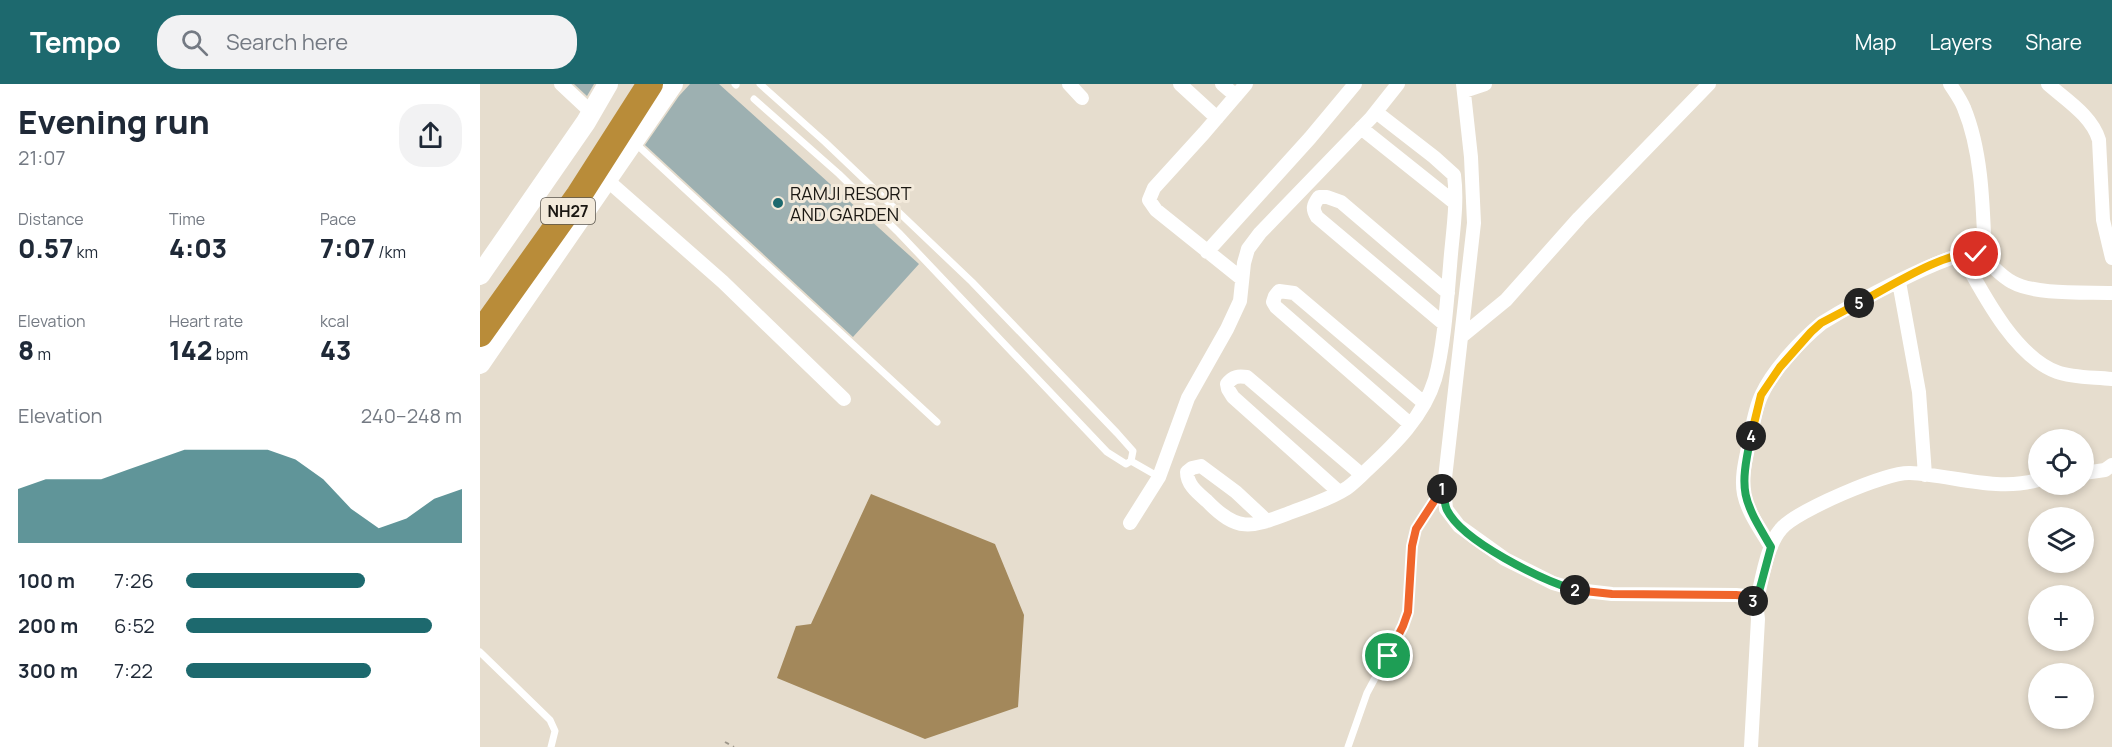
<!DOCTYPE html>
<meta charset="utf-8">
<style>
body{margin:0;font-family:Manrope,sans-serif;background:#f2f2f3;color:#1f2937;height:100vh;display:flex;flex-direction:column;font-size:22px;white-space:nowrap}
*{box-sizing:border-box;margin:0}
p{font-size:20px;color:#747a83}
.icon{flex:none;width:33px;height:33px;fill:none;stroke:currentColor;stroke-width:2;stroke-linecap:round;stroke-linejoin:round}
.map{position:relative;flex:1;overflow:hidden}
.details{display:flex;flex-direction:column;background:#fff;width:480px}
.details>*{flex:none}
.buttons{position:absolute;left:1548px;top:345px;display:grid;gap:12px}
.buttons a{display:grid;place-items:center;width:66px;height:66px;border-radius:50%;background:#fff;box-shadow:0 3px 9px #0003;font-size:30px}
.pin{position:absolute;display:grid;place-items:center;width:51px;height:51px;color:#fff;margin:-26px;border:3px solid #fff;border-radius:50%;box-shadow:0 2px 6px #0007}
.km{position:absolute;width:30px;height:30px;margin:-15px;border-radius:50%;background:#222;color:#fff;font-size:16px;line-height:30px;text-align:center}
.round{display:grid;place-items:center;flex:none;width:63px;height:63px;border-radius:24px;background:#f2f2f3}
.summary{display:flex;align-items:center;justify-content:space-between;height:102px;padding:0 18px}
h1{font-size:33px;font-weight:800;line-height:45px}
.figures{display:grid;grid-template-columns:repeat(3,1fr);gap:9px;height:102px;padding:6px 18px}
.figures div{display:grid;align-content:center}
.figures b{font-size:26px;font-weight:800}
.figures small{font-size:16px;font-weight:400}
.figures p{font-size:16px}
.chart{height:168px;padding:12px 18px}
.chart p{display:flex;justify-content:space-between}
.chart svg{width:100%;height:108px;margin-top:6px;fill:#1d696e;opacity:.7}
ul{padding:0 18px;list-style:none;font-size:20px}
li{display:grid;grid-template-columns:96px 72px 1fr;align-items:center;height:45px}
li i{height:15px;border-radius:8px;background:#1d696e}
header{display:flex;align-items:center;gap:36px;box-sizing:border-box;height:84px;padding:0 30px;background:#1d696e;color:#fff}
header strong{font-size:28px}
nav{display:flex;gap:33px;margin-inline-start:auto;font-size:21px}
.search{width:420px;height:54px;background:#f2f2f3;display:flex;align-items:center;gap:15px;box-sizing:border-box;padding:0 21px;border-radius:24px;color:#747a83;font-size:22px}
main{display:flex;flex:1;min-height:0}
.map>svg:first-child{display:block}
</style>
<header>
<strong>Tempo</strong>
<div class="search"><svg class="icon" aria-label="search" viewBox="0 0 24 24"><circle cx="10" cy="10" r="6"/><path d="M15 15l6 6"/></svg>Search here</div>
<nav><a>Map</a><a>Layers</a><a>Share</a></nav>
</header>
<main>
<section class="details">
<div class="summary"><div><h1>Evening run</h1><p>21:07</p></div><a class="round"><svg class="icon" aria-label="share" viewBox="0 0 24 24"><path d="M12 15V3M7 8l5-5 5 5M5 13v7h14v-7"/></svg></a></div>
<div class="figures">
<div><p>Distance</p><b>0.57<small> km</small></b></div>
<div><p>Time</p><b>4:03</b></div>
<div><p>Pace</p><b>7:07<small> /km</small></b></div>
</div>
<div class="figures">
<div><p>Elevation</p><b>8<small> m</small></b></div>
<div><p>Heart rate</p><b>142<small> bpm</small></b></div>
<div><p>kcal</p><b>43</b></div>
</div>
<div class="chart"><p><span>Elevation</span>240–248 m</p>
<svg viewBox="0 0 160 44" preserveAspectRatio="none"><path d="M0 44V22L10 18L20 18L30 18L40 14L50 10L60 6L70 6L80 6L90 6L100 10L110 18L120 30L130 38L140 34L150 26L160 22V44z"/></svg>
</div>
<ul>
<li><b>100 m</b>7:26<i style="width:65%"></i></li>
<li><b>200 m</b>6:52<i style="width:89%"></i></li>
<li><b>300 m</b>7:22<i style="width:67%"></i></li>
</ul>
</section>
<div class="map">
<svg width="1632" height="663" viewBox="0 0 1632 663">
<rect width="100%" height="100%" fill="#e6ddce"/>
<path fill="#a3885b" d="M 391,410 L 515,460 L 544,531 L 538,623 L 445,655 L 297,594 L 316,542 L 331,540 Z"/>
<path fill="#9db0b1" d="M 94,0 L 114,0 L 107,12 Z
M 210,0 L 239,0 L 439,180 L 373,253 L 165,61 L 199,12 Z"/>
<g fill="none" stroke-linecap="round" stroke-linejoin="round">
<path stroke="#9d968a" stroke-width="2" stroke-dasharray="4.5 4.5" stroke-linecap="butt" d="M 245,658 L 254,663"/>
<path stroke="#fff" stroke-width="7" d="M 255,0 L 256,1
M 274,15 L 359,90 L 419,149 L 627,368 L 646,380 L 651,377 L 653,367 L 637,349 L 492,198 L 345,58 L 280,0
M 155,59 L 457,338
M 651,377 L 679,393
M 0,568 L 70,636 L 75,647 L 71,663
M 868,663 L 887,609 L 923,542 L 928,528 L 932,462 L 936,445 L 962,405"/>
<path stroke="#fff" stroke-width="14" d="M 81,0 L 112,29
M 589,0 L 602,14
M 700,0 L 737,34
M 742,0 L 756,12
M 983,0 L 991,73 L 994,139 L 964,403 L 966,425 L 979,442 L 1025,475 L 1073,499 L 1097,506 L 1132,510 L 1256,511 L 1266,512 L 1276,519 L 1278,535 L 1271,663
M 1470,0 C 1475,8 1481,16 1484,24 C 1503,70 1503,128 1505,177
M 1568,0 C 1586,16 1612,32 1619,56 L 1623,136 L 1632,174
M 984,7 L 1005,0
M 881,44 L 975,119
M 127,96 L 243,198 L 364,315
M 727,168 L 830,54 L 875,0
M 1481,170 C 1502,208 1534,272 1577,288 C 1593,294 1614,293 1632,295
M 762,195 L 676,126 L 669,116 L 674,104 L 724,49 L 766,0
M 1419,198 L 1439,308 L 1445,391
M 964,240 L 837,133 C 832,125 833,121 839,113 L 847,113 L 861,118 L 968,209
M 982,252 L 1026,216 L 1099,134 L 1229,0
M 930,340 L 796,223 L 793,218 L 795,212 L 799,207 L 814,209 L 944,319
M 1604,389 L 1625,386 L 1632,381
M 859,408 L 753,313 L 748,305 L 747,300 C 753,292 758,292 767,293 L 882,391
M 787,437 L 756,408 L 721,382 L 712,384 L 707,388 C 707,401 718,409 727,417 C 759,450 772,443 812,428 C 831,421 850,415 867,404 C 874,399 881,392 887,386 C 914,361 944,332 955,295 C 964,263 967,216 970,182 C 972,152 978,121 974,91 L 954,73 L 896,28
M 650,439 L 679,393 L 708,314 L 747,245 L 760,217 L 764,179 L 768,165 L 780,149 L 891,34 L 918,0
M 1291,463 C 1281,446 1268,429 1264,410 C 1261,395 1265,378 1268,364 C 1272,346 1274,326 1282,310 C 1293,286 1321,256 1342,239 C 1363,226 1476,162 1496,170 C 1508,175 1518,191 1532,198 C 1555,211 1605,208 1632,209
M 1276,519 C 1282,498 1286,462 1301,445 C 1316,427 1406,388 1430,389 C 1472,391 1517,408 1558,396"/>
<path stroke="#fff" stroke-width="20" d="M 0,191 L 106,38 L 128,0
M 0,280 L 193,0"/>
<path stroke="#b98c39" stroke-width="26" d="M 0,250 L 99,111 L 170,0"/>
</g>
<g fill="none" stroke-linecap="round" stroke-linejoin="round">
<g stroke="#fff" stroke-width="12">
<path id="split-1" d="M 908,572 L 923,542 L 928,528 L 932,462 L 936,445 L 962,405"/>
</g>
<g stroke="#fff" stroke-width="12">
<path id="split-2" d="M 962,405 L 964,403 C 964,410 964,420 967,426 C 983,458 1062,496 1095,506"/>
</g>
<g stroke="#fff" stroke-width="12">
<path id="split-3" d="M 1095,506 L 1132,510 L 1256,511 L 1266,512 L 1273,517"/>
</g>
<g stroke="#fff" stroke-width="12">
<path id="split-4" d="M 1271,352 C 1259,409 1262,414 1291,463 L 1276,519 L 1273,517"/>
</g>
<g stroke="#fff" stroke-width="12">
<path id="split-5" d="M 1271,352 L 1281,311 L 1300,283 L 1331,248 L 1341,239 L 1379,219"/>
</g>
<g stroke="#fff" stroke-width="12">
<path id="split-6" d="M 1379,219 C 1406,205 1468,165 1496,170"/>
</g>
<use href="#split-1" stroke="#f0652b" stroke-width="8"/>
<use href="#split-2" stroke="#22a559" stroke-width="8"/>
<use href="#split-3" stroke="#f0652b" stroke-width="8"/>
<use href="#split-4" stroke="#22a559" stroke-width="8"/>
<use href="#split-5" stroke="#f5b400" stroke-width="8"/>
<use href="#split-6" stroke="#f5b400" stroke-width="8"/>
</g>
<circle fill="#1d696e" stroke="#f3eadb" stroke-width="2" cx="298" cy="119" r="6"/>
<g text-anchor="middle" dominant-baseline="central" stroke-width="6" stroke-linejoin="round" paint-order="stroke">
<rect fill="#f3eadb" stroke="#5b564e" stroke-width="1.5" x="61" y="114" width="54" height="26" rx="4.5"/>
<g font-size="16" font-weight="bold" fill="#1a1712">
<text x="88" y="127">NH27</text>
</g>
<g font-size="18" fill="#1a1712" stroke="#f3eadb" text-anchor="start">
<text x="310" y="109">RAMJI RESORT<tspan x="310" dy="21">AND GARDEN</tspan></text>
</g>
</g>
</svg>
<div class="buttons">
<a><svg class="icon" aria-label="locate" viewBox="0 0 24 24"><circle cx="12" cy="12" r="6"/><path d="M12 2v4M12 18v4M2 12h4M18 12h4"/></svg></a>
<a><svg class="icon" aria-label="layers" viewBox="0 0 24 24"><path d="M12 4l9 5-9 5-9-5zM3 14l9 5 9-5"/></svg></a>
<a>+</a>
<a>−</a>
</div>
<div class="pin" style="left:908px;top:572px;background:#1e9e55"><svg class="icon" aria-label="arrive" viewBox="0 0 24 24"><path d="M6 21V4h12l-3 4 3 4H6"/></svg></div>
<div class="pin" style="left:1496px;top:170px;background:#d93025"><svg class="icon" aria-label="check" viewBox="0 0 24 24"><path d="M5 12l5 5 9-10"/></svg></div>
<b class="km" style="left:962px;top:405px">1</b>
<b class="km" style="left:1095px;top:506px">2</b>
<b class="km" style="left:1273px;top:517px">3</b>
<b class="km" style="left:1271px;top:352px">4</b>
<b class="km" style="left:1379px;top:219px">5</b>
</div>
</main>
